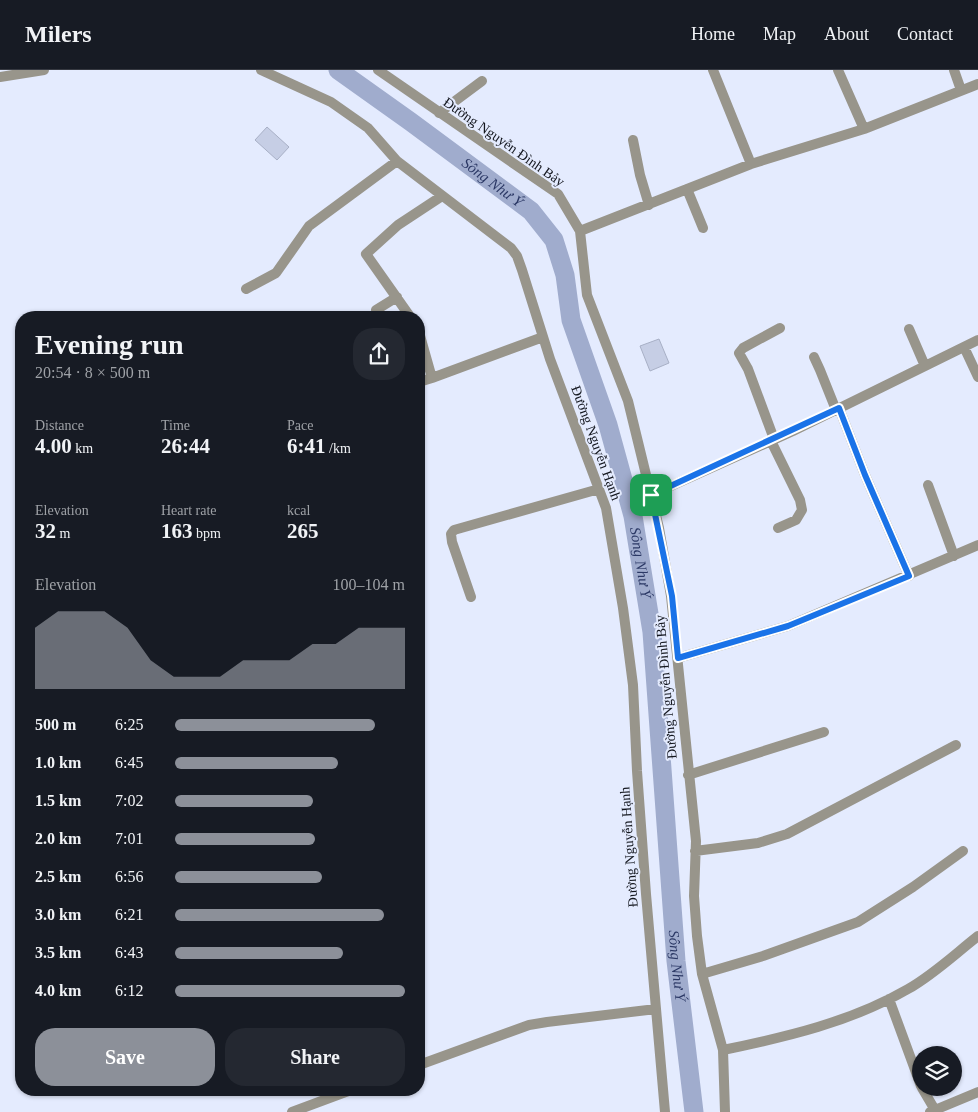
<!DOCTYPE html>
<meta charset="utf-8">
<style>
body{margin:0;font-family:Georgia,serif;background:#242831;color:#f1f3f6;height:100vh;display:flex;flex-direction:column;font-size:19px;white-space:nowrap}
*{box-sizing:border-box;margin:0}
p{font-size:16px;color:#9ea1a6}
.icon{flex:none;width:28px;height:28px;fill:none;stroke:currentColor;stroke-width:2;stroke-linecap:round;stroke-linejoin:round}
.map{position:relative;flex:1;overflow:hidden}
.side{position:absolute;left:15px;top:241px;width:410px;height:785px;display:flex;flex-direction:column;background:#171b24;border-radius:20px;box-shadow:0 1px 4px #0004}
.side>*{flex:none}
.controls{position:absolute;left:912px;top:976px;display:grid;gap:10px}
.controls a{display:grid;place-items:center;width:50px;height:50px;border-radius:50%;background:#171b24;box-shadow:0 1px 4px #0004;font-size:25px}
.pin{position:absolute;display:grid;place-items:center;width:42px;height:42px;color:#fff;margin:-21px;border-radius:10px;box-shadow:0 2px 8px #0006}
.round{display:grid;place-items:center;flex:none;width:52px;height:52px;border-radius:20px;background:#242831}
.overview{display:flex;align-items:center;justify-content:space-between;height:85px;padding:0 20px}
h1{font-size:28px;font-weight:700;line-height:38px}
.stats{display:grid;grid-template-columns:repeat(3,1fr);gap:8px;height:85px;padding:5px 20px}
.stats div{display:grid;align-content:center}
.stats b{font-size:21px;font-weight:700}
.stats small{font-size:14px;font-weight:400}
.stats p{font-size:14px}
.chart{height:140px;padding:10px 20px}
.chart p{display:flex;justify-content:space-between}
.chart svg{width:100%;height:90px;margin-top:5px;fill:#8c9099;opacity:.7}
.cta{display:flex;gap:10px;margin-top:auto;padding:10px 20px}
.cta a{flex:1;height:58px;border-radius:20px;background:#8c9099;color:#fff;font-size:20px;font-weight:700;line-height:58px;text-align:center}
.cta a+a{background:#242831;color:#f1f3f6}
ul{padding:0 20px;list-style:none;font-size:16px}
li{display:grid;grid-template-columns:80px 60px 1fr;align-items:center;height:38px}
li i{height:12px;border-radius:6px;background:#8c9099}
header{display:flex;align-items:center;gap:30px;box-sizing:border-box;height:70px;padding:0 25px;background:#171b24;border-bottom:1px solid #363941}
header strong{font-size:24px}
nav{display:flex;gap:28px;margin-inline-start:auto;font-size:18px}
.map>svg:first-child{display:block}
</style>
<header>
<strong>Milers</strong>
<nav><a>Home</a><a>Map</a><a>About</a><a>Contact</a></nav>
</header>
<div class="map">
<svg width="978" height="1042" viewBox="0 0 978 1042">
<rect width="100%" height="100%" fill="#e4ebfe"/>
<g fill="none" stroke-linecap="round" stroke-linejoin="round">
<path stroke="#a0accd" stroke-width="19" id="s1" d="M 338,0 L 411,52 L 531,141 L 554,170 L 565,205 L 571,250 L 608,355 L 633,446 L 652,562 L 676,891 L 694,1042"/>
</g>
<path fill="#c6cee5" stroke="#a8b0c6" d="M 267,57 L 289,77 L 277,90 L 255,70 Z
M 659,269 L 669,293 L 650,301 L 640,276 Z"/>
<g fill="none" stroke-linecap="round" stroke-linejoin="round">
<path stroke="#98958b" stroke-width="10" d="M 261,0 L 331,32 L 368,58 L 397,91 L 511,178 L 517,186 L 522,200 L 550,289 L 606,438 L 623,538 L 633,615 L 637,701 L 646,824 L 665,1042
M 378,0 L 558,124 L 580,161 L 587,225 L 628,331 L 659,458 L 671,526 L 696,771 L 694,826 L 697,866 L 702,904 L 723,980 L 725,1042
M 713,0 L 751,94
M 838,0 L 864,59
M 954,0 L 961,20
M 0,7 L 44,0
M 439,43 L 482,11
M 633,70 L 640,105 L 649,135
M 687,119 L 703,158
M 580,161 L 751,94 L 864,59 L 978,14
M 246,219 L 276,203 L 309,156 L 397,91
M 376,240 L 397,227
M 411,248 L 366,184 L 398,155 L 442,126
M 909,259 L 925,296
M 419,262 L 432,308 L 543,267
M 964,277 L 978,307
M 814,287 L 820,300 L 836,340
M 419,312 L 432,308
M 839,338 L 865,405 L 909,506
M 774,369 L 748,299 L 739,283 L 743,278 L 780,258
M 771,371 L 800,430 L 802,440 L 796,450 L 778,458
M 928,415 L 954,486
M 651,425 L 793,361 L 978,270
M 471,527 L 452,472 L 451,464 L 454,460 L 599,419
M 678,588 L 788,556 L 978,475
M 688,705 L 824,662
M 695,781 L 758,773 L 787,764 L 956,675
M 702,904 L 763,886 L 858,852 L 913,817 L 963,781
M 889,929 L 921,1016
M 723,980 C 786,967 851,952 908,919 C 933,905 955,884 978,866
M 419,995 L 529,955 L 547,952 L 656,939
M 922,1018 L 935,1040
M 292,1042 L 351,1020
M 930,1042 L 978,1022"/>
</g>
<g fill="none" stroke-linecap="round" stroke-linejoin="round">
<g stroke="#fff" stroke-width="10">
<path id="route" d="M 839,338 L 865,405 L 909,506 L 788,556 L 678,588 L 672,526 L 651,425 Z"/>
</g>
<use href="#route" stroke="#1a73e8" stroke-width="6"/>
</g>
<g text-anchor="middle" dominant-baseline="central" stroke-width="4" stroke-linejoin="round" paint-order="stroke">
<g font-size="14" fill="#13161e" stroke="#e4ebfe">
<text transform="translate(504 72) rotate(35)">Đường Nguyễn Đình Bảy</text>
<text transform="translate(596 373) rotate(70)">Đường Nguyễn Hạnh</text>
<text transform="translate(666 617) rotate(-95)">Đường Nguyễn Đình Bảy</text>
<text transform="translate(629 777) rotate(-94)">Đường Nguyễn Hạnh</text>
</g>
<g font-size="15" font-style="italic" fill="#2b3865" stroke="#e4ebfe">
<text stroke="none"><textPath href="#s1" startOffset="191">Sông Như Ý</textPath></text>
<text stroke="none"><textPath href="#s1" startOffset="611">Sông Như Ý</textPath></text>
<text stroke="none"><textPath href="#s1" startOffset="1016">Sông Như Ý</textPath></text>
</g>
</g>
</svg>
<div class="controls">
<a><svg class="icon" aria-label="layers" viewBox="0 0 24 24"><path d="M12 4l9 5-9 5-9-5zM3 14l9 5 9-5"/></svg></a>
</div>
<div class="pin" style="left:651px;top:425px;background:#1e9e55"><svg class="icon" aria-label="arrive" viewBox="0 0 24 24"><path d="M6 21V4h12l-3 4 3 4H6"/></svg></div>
<section class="side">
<div class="overview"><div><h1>Evening run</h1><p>20:54 · 8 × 500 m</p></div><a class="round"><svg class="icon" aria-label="share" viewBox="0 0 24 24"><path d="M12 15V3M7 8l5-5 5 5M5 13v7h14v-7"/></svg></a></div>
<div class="stats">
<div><p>Distance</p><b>4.00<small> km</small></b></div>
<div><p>Time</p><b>26:44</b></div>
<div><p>Pace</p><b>6:41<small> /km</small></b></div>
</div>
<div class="stats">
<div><p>Elevation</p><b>32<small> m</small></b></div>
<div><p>Heart rate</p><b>163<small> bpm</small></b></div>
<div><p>kcal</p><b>265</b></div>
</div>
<div class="chart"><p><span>Elevation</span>100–104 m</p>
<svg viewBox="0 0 160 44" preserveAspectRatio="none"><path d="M0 44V14L10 6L20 6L30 6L40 14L50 30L60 38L70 38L80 38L90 30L100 30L110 30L120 22L130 22L140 14L150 14L160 14V44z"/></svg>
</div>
<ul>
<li><b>500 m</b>6:25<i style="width:87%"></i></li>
<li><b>1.0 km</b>6:45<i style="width:71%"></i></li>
<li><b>1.5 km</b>7:02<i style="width:60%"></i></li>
<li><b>2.0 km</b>7:01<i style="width:61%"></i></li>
<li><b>2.5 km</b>6:56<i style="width:64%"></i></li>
<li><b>3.0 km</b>6:21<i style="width:91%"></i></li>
<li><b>3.5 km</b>6:43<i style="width:73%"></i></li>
<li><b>4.0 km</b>6:12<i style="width:100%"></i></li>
</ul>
<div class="cta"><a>Save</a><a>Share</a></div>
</section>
</div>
